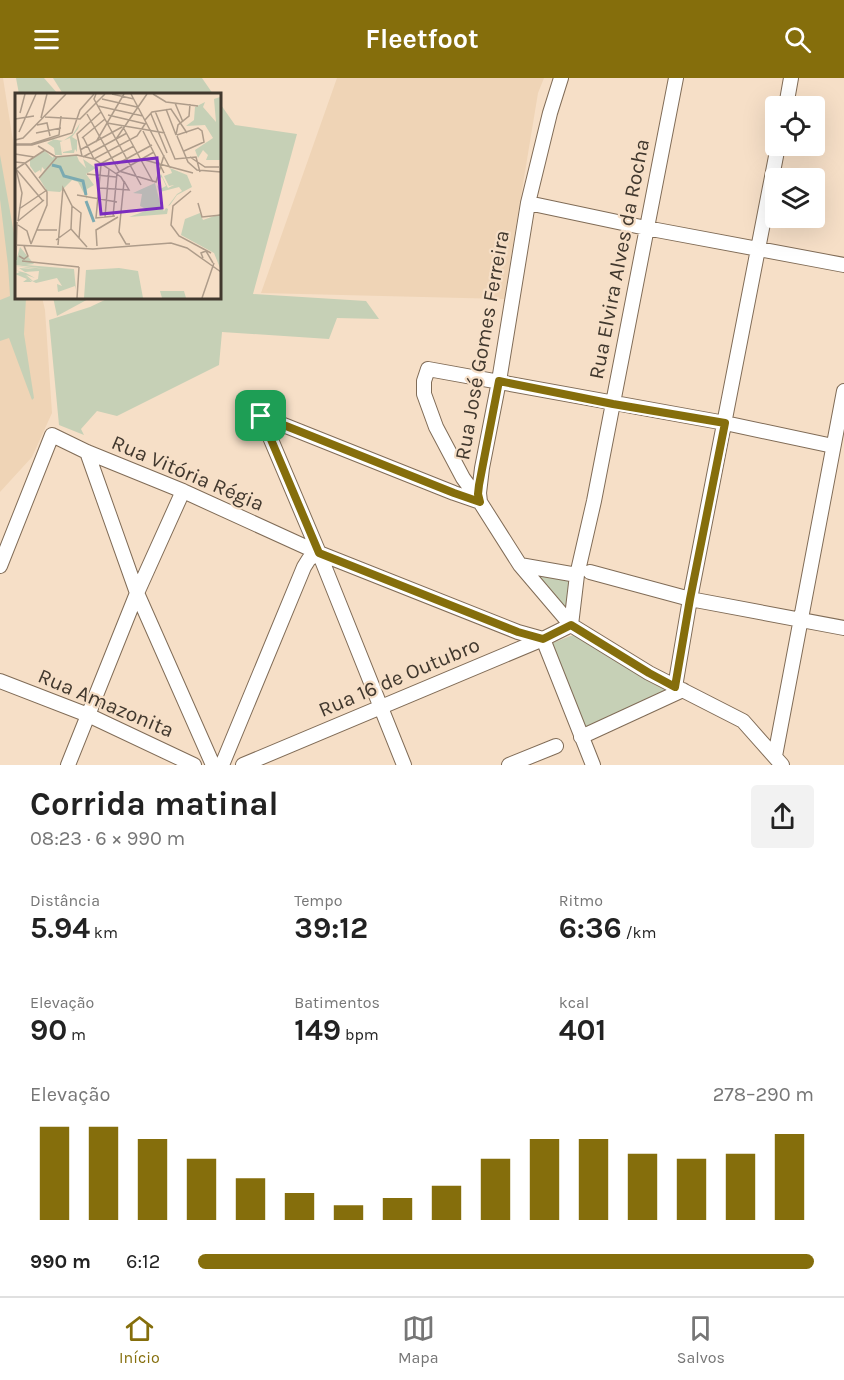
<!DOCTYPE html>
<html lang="pt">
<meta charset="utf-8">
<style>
body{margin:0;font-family:Karla,sans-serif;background:#f2f2f2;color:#222;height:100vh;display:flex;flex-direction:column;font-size:22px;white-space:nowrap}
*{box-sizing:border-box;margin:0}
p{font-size:20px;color:#767676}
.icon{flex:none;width:33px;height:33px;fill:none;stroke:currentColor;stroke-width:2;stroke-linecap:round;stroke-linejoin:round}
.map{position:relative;height:687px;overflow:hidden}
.sheet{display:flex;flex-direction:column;background:#fff;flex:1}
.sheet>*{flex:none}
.fabs{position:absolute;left:765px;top:18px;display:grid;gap:12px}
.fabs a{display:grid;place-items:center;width:60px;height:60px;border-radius:6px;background:#fff;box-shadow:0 6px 24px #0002;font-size:30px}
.pin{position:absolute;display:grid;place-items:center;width:51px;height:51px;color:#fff;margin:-26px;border-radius:12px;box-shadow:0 3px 9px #0006}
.round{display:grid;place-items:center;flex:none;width:63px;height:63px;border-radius:6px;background:#f2f2f2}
.summary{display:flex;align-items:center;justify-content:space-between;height:102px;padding:0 30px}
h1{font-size:33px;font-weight:700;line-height:45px}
.metrics{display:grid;grid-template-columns:repeat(3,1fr);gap:9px;height:102px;padding:6px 30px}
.metrics div{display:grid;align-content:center}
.metrics b{font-size:30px;font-weight:700}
.metrics small{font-size:16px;font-weight:400}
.metrics p{font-size:16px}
.chart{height:168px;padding:12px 30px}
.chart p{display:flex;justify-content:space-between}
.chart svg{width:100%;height:108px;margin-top:6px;stroke:#856e0c;stroke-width:6}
ul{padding:0 30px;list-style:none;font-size:20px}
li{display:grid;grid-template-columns:96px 72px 1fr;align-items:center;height:45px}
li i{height:15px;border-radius:8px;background:#856e0c}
header{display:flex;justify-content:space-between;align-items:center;height:78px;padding:0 30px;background:#856e0c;color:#fff;font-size:27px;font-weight:700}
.tab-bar{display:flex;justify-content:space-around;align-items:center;height:84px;border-top:2px solid #e0e0e0;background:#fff;font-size:16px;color:#767676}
.tab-bar a{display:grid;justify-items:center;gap:3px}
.tab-bar .on{color:#856e0c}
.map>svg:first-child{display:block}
</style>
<header><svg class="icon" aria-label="menu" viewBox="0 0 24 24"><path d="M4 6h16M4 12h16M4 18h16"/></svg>Fleetfoot<svg class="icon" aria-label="search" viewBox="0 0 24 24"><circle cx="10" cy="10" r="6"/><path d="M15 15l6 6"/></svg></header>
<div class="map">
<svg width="844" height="687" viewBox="0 0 844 687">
<rect width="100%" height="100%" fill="#f6dfc7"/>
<path fill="#efd4b6" d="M 0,0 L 3,0 L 16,82 L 16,219 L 42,219 L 45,232 L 52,335 L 32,379 L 0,414 Z
M 337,0 L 544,0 L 538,15 L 504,221 L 261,215 Z"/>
<path fill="#c6d0b6" d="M 16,0 L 44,0 L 58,16 L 19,16 Z
M 53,0 L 202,0 L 213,16 L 63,16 Z
M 219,24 L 235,47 L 297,56 L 253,216 L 366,223 L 379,241 L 337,240 L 329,261 L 222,254 L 219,287 L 117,338 L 97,333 L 81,351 L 84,357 L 59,347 L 49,242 L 90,229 L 111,219 L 219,219 Z
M 0,77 L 16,167 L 16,219 L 26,220 L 24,256 L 34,320 L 32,322 L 9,260 L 0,263 L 0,222 L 10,218 L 8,187 L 0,121 Z
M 53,219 L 92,219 L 57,238 Z
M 532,496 L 573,498 L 569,537 Z
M 578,555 L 673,610 L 585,651 L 553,568 L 553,565 L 555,564 Z"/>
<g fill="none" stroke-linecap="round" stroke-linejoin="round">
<g stroke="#806c57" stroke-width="16">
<path id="minor" d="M 561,0 L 550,35 L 528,125 L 499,303 L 482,390 L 479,415 L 480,424 L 520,487 L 571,547 L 649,595 L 743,643 L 782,687
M 786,28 L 791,0
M 528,125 L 646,150 L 844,187
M 261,338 L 319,475 L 404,687
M 261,338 L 454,415 L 480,424
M 87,374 L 137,515 L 213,687
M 479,422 L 463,400 L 436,349 L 424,316 L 424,303 L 428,291 L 725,345 L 833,368
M 520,487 L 577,497
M 0,488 L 52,357 L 87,374 L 183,413 L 319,475 L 518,554 L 543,561 L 593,687
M 590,494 L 690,521 L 844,550
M 0,603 L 88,637 L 194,687
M 675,609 L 690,521 L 778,68
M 581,659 L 683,612
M 775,678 L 844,313
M 68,687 L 137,515 L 183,413
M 222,687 L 304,489 L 309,481 L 319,475
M 243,687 L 543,561 L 571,547 L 577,497 L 594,423 L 676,0
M 509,687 L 556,668"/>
</g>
<use href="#minor" stroke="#fff" stroke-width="14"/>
</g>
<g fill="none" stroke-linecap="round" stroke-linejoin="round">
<g stroke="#fff" stroke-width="12">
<path id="route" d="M 499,303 L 613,326 L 725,345 L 690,521 L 675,609 L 649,595 L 571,547 L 543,561 L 518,554 L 319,475 L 261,338 L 454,415 L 480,424 L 478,416 L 479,407 Z"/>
</g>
<use href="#route" stroke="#856e0c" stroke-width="8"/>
</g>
<g text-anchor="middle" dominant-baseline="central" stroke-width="4.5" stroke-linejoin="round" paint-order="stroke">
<g font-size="21" fill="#41382e" stroke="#f6dfc7">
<text transform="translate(619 181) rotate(-79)">Rua Elvira Alves da Rocha</text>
<text transform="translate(482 267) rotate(-80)">Rua José Gomes Ferreira</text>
<text transform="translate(188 395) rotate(23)">Rua Vitória Régia</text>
<text transform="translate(399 599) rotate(-23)">Rua 16 de Outubro</text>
<text transform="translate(106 625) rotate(23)">Rua Amazonita</text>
</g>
</g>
<g transform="translate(15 15)">
<rect width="206" height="206" fill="#f6dfc7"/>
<path d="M 205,4 L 205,67 L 191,67 L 193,62 L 188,57 L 183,65 L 180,57 L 198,45 L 190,32 L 171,33 L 179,27 L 180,14 L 190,9 L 188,14 L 201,29 L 199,6 ZM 65,30 L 63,36 L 57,44 L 62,47 L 62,59 L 60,56 L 59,60 L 48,60 L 47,49 L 48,59 L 57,57 L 55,45 L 45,49 L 47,62 L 40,62 L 39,55 L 32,50 L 38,47 L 29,48 L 37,46 L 48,48 L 58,41 ZM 30,58 L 38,65 L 30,77 L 27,74 L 26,80 L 25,77 L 20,80 L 15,73 L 15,67 ZM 39,63 L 62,63 L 64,68 L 71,75 L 68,66 L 81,75 L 71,81 L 79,92 L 72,96 L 72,106 L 63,89 L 57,87 L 45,99 L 32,98 L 24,85 ZM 155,75 L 172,82 L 177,94 L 162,102 L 155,112 L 153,113 L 162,101 L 167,98 L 164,94 L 145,99 L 147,109 L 142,92 L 145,96 L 151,93 L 147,84 L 142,88 L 146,81 L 153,95 L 159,92 L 154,93 L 149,83 L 157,80 ZM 140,90 L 146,114 L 149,118 L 151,115 L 153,116 L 152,121 L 114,124 L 133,117 L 125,113 L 127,101 L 118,100 ZM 185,120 L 188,127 L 205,121 L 205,175 L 199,160 L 166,142 L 170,126 ZM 5,154 L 19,171 L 11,172 L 59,176 L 61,197 L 60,193 L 43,199 L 42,191 L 47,193 L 42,185 L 21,190 L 15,187 L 6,179 L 17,189 L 8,189 L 12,186 L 0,181 L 5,179 L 0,177 L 11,180 L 20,185 L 11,182 L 18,188 L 23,186 L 24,178 L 10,179 L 4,175 L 20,176 L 0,173 L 32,176 L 0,172 ZM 104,175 L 123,178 L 128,205 L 69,205 L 71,177 ZM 145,198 L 169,198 L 171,205 L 147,205 Z" fill="#c6d0b6"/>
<path fill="none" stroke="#7baab1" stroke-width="3" d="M 37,72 L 45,74 L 49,83 L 68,88 L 71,102M 71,108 L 79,129"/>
<path fill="none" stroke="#ae9c8a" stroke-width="1.5" d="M 81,1 L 79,6 L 126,92M 97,1 L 119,6M 116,1 L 155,75M 138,1 L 151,9 L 183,13M 87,6 L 122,14M 160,10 L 168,29M 83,13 L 128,23M 151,16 L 161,42M 140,18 L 160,66 L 181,64 L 185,79M 5,20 L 10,1M 72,21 L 104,78 L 141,89 L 149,62M 136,21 L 152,60M 93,22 L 131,31M 30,24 L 65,26 L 90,1M 26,25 L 32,1M 0,26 L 19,23M 130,27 L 137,19 L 156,16 L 172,40M 92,30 L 150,40M 22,32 L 32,30 L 35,43M 108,34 L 138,89M 128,38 L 149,80M 4,39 L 21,1M 21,40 L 46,35M 161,42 L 163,32 L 174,23 L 175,11M 162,42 L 183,35 L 187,38 L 189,49 L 169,58M 162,43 L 173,69 L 182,77 L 206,79M 68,44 L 79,66 L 122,43 L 130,31M 67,45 L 90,26M 101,46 L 132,1M 0,47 L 8,45 L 51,1M 81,49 L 109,1M 0,51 L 16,51 L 44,42 L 46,23M 0,52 L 17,52 L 57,40 L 65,17 L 79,1M 23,53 L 41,64 L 62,62 L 79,66 L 106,84 L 109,89 L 104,139 L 111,151 L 115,151M 65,57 L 107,34M 0,61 L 19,64M 67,63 L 62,41 L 86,19M 68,64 L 112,40M 175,64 L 190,74 L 204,74M 126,66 L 178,80M 0,69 L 10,70 L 32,99 L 32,112 L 16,151M 85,71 L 119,53M 102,71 L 137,52M 86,72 L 81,125 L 100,123M 1,76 L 7,100 L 3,128M 1,76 L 28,108M 1,76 L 30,57M 72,81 L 101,84M 24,85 L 42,64M 84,95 L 114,97 L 109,88M 176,98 L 158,113 L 156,132 L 164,143 L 196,160M 62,102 L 102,109M 183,110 L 187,124 L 206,122M 57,113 L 66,120 L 64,146M 4,116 L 32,97M 90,124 L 94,76M 98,124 L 102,80 L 139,59M 3,128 L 29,107M 3,132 L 12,138 L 16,151M 56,136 L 72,154M 22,137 L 42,137M 41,147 L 56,136M 0,152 L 78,156 L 156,150 L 172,155 L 206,179M 43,152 L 48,95 L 57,113 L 56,136M 82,153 L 81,137 L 103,124M 4,163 L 9,166 L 13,163 L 9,153M 188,165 L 186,160 L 191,158 L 198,170M 1,167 L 2,129M 7,168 L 64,174M 62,205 L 64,174M 187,205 L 199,170"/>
<path fill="#7b2cbf" fill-opacity="0.15" stroke="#7b2cbf" stroke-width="3" d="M 142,65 L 147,115 L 86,121 L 81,72 Z"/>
<rect width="206" height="206" fill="none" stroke="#41382e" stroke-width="3"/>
</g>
</svg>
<div class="fabs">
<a><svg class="icon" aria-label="locate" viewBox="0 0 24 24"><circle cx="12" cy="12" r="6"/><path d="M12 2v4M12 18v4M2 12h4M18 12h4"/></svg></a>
<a><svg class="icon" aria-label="layers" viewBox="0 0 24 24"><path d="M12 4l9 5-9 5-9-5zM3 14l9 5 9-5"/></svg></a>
</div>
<div class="pin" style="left:261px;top:338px;background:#1e9e55"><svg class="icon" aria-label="arrive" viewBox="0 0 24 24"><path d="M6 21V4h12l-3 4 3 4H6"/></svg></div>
</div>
<section class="sheet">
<div class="summary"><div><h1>Corrida matinal</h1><p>08:23 · 6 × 990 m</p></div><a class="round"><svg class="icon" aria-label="share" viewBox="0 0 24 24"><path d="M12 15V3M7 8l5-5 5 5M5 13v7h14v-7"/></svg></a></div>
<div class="metrics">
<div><p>Distância</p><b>5.94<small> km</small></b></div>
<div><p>Tempo</p><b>39:12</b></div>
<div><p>Ritmo</p><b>6:36<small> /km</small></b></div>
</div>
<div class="metrics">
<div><p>Elevação</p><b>90<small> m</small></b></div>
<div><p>Batimentos</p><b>149<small> bpm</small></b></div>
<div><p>kcal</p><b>401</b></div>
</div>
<div class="chart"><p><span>Elevação</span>278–290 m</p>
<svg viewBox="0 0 160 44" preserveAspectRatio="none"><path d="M5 44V6M15 44V6M25 44V11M35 44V19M45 44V27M55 44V33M65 44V38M75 44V35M85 44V30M95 44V19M105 44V11M115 44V11M125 44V17M135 44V19M145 44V17M155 44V9"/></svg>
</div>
<ul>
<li><b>990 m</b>6:12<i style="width:100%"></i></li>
</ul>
</section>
<nav class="tab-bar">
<a class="on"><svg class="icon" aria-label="home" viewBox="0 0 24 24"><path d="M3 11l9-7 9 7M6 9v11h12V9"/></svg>Início</a>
<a><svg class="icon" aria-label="map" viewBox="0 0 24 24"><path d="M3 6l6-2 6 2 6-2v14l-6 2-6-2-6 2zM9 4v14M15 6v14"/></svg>Mapa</a>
<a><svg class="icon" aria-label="saved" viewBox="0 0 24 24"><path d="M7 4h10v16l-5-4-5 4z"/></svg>Salvos</a>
</nav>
